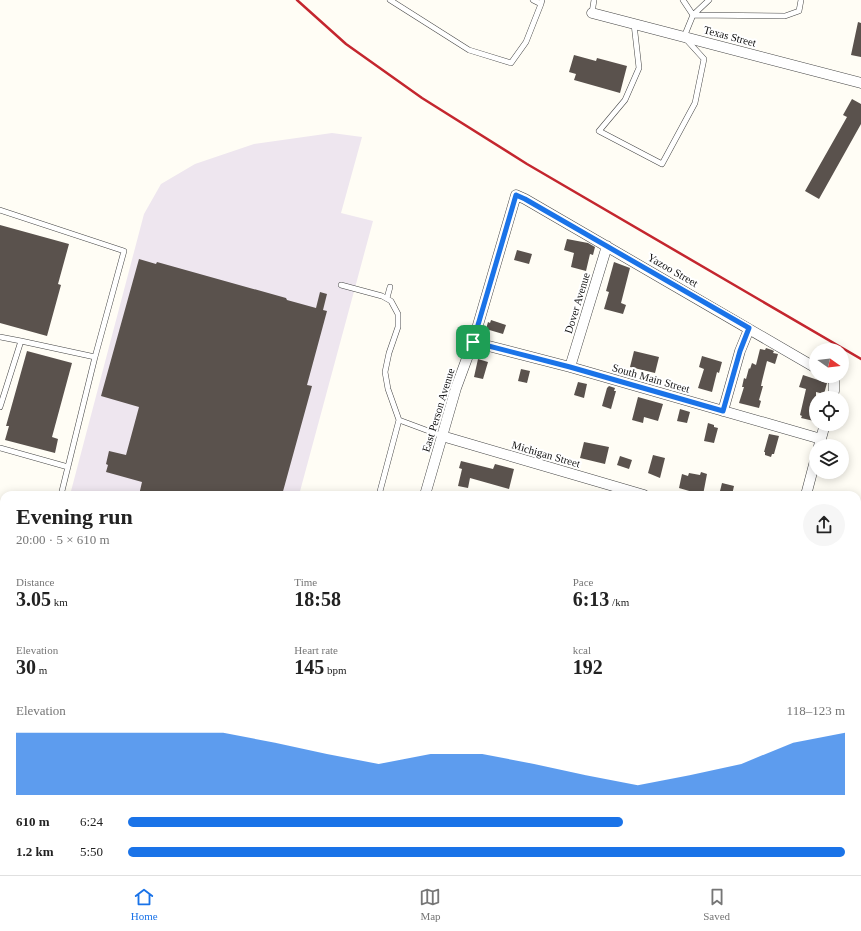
<!DOCTYPE html>
<meta charset="utf-8">
<style>
body{margin:0;font-family:Georgia,serif;background:#f6f6f6;color:#222;height:100vh;display:flex;flex-direction:column;font-size:15px;white-space:nowrap}
*{box-sizing:border-box;margin:0}
p{font-size:13px;color:#767676}
.icon{flex:none;width:22px;height:22px;fill:none;stroke:currentColor;stroke-width:2;stroke-linecap:round;stroke-linejoin:round}
.map{position:relative;flex:1;overflow:hidden}
.sheet{position:absolute;left:0px;top:491px;width:861px;height:384px;display:flex;flex-direction:column;background:#fff;border-radius:12px 12px 0 0;box-shadow:0 2px 10px #0003}
.sheet>*{flex:none}
.needle{width:26px;rotate:104deg}
.fabs{position:absolute;left:809px;top:343px;display:grid;gap:8px}
.fabs a{display:grid;place-items:center;width:40px;height:40px;border-radius:50%;background:#fff;box-shadow:0 2px 10px #0003;font-size:20px}
.pin{position:absolute;display:grid;place-items:center;width:34px;height:34px;color:#fff;margin:-17px;border-radius:8px;box-shadow:0 2px 6px #0006}
.round{display:grid;place-items:center;flex:none;width:42px;height:42px;border-radius:21px;background:#f6f6f6}
.headline{display:flex;align-items:center;justify-content:space-between;height:68px;padding:0 16px}
h1{font-size:22px;font-weight:700;line-height:30px}
.metrics{display:grid;grid-template-columns:repeat(3,1fr);gap:6px;height:68px;padding:4px 16px}
.metrics div{display:grid;align-content:center}
.metrics b{font-size:20px;font-weight:700}
.metrics small{font-size:11px;font-weight:400}
.metrics p{font-size:11px}
.chart{height:112px;padding:8px 16px}
.chart p{display:flex;justify-content:space-between}
.chart svg{width:100%;height:72px;margin-top:4px;fill:#1a73e8;opacity:.7}
ul{padding:0 16px;list-style:none;font-size:13px}
li{display:grid;grid-template-columns:64px 48px 1fr;align-items:center;height:30px}
li i{height:10px;border-radius:5px;background:#1a73e8}
.tabs{display:flex;justify-content:space-around;align-items:center;height:56px;border-top:1px solid #e0e0e0;background:#fff;font-size:11px;color:#767676}
.tabs a{display:grid;justify-items:center;gap:2px}
.tabs .on{color:#1a73e8}
.map>svg:first-child{display:block}
</style>
<div class="map">
<svg width="861" height="875" viewBox="0 0 861 875">
<rect width="100%" height="100%" fill="#fffdf5"/>
<path fill="#eee6ef" d="M 332,133 L 362,137 L 341,213 L 373,221 L 299,495 L 70,495 L 144,214 L 161,184 L 195,164 L 254,144 Z
M 0,550 L 4,551 L 4,795 L 0,794 Z
M 221,871 L 316,871 L 314,875 L 236,875 Z"/>
<path fill="#5a524d" d="M 858,22 L 861,23 L 861,57 L 851,55 Z
M 574,55 L 596,61 L 597,58 L 627,66 L 620,93 L 574,80 L 576,74 L 569,72 Z
M 852,99 L 861,104 L 861,124 L 819,199 L 805,191 L 847,117 L 843,115 Z
M 0,225 L 69,244 L 58,284 L 61,285 L 47,336 L 0,323 Z
M 567,239 L 588,243 L 595,247 L 593,255 L 590,254 L 586,271 L 571,267 L 574,253 L 564,250 Z
M 517,250 L 532,254 L 529,264 L 514,260 Z
M 139,259 L 156,264 L 157,262 L 286,298 L 287,300 L 316,308 L 320,292 L 327,294 L 323,310 L 327,311 L 307,385 L 312,386 L 282,495 L 139,495 L 142,482 L 106,472 L 108,465 L 106,464 L 109,451 L 126,455 L 139,407 L 101,396 Z
M 614,262 L 630,268 L 621,303 L 626,305 L 623,314 L 604,309 L 609,292 L 606,291 Z
M 491,320 L 506,325 L 503,334 L 486,329 L 488,322 L 490,323 Z
M 766,348 L 772,350 L 774,351 L 773,353 L 778,354 L 775,364 L 767,361 L 762,381 L 761,386 L 763,386 L 759,400 L 761,401 L 759,408 L 739,403 L 744,387 L 742,387 L 744,378 L 746,379 L 749,368 L 750,369 L 752,363 L 756,365 L 760,349 L 765,350 Z
M 27,351 L 72,363 L 52,437 L 58,439 L 55,453 L 5,440 L 9,426 L 6,426 Z
M 634,351 L 659,357 L 655,373 L 630,367 Z
M 702,356 L 722,362 L 719,373 L 717,372 L 712,392 L 698,388 L 704,369 L 699,367 Z
M 478,359 L 488,362 L 483,379 L 474,377 Z
M 521,369 L 530,371 L 527,383 L 518,381 Z
M 803,375 L 827,383 L 824,394 L 816,392 L 816,414 L 814,421 L 801,418 L 802,416 L 800,415 L 806,389 L 799,387 Z
M 578,382 L 587,384 L 584,398 L 574,395 Z
M 609,386 L 615,388 L 614,391 L 616,391 L 611,409 L 602,406 L 607,388 Z
M 638,397 L 663,404 L 658,421 L 644,417 L 643,423 L 632,420 Z
M 680,409 L 690,412 L 687,423 L 677,421 Z
M 708,423 L 714,425 L 714,427 L 718,428 L 714,443 L 704,441 Z
M 769,434 L 779,436 L 774,454 L 772,454 L 771,457 L 765,455 L 765,452 L 764,452 Z
M 584,442 L 609,447 L 605,464 L 580,458 Z
M 653,455 L 665,458 L 660,478 L 648,473 Z
M 620,456 L 632,460 L 629,469 L 617,465 Z
M 461,461 L 493,469 L 495,464 L 514,469 L 509,489 L 470,478 L 468,488 L 458,486 L 462,469 L 459,468 Z
M 701,472 L 707,474 L 703,495 L 679,488 L 682,474 L 688,476 L 689,473 L 700,475 Z
M 722,483 L 734,486 L 732,495 L 719,495 Z"/>
<g fill="none" stroke-linecap="round" stroke-linejoin="round">
<g stroke="#444" stroke-width="6">
<path id="service" d="M 390,0 L 469,50 L 511,63 L 526,42 L 541,4
M 533,0 L 541,4 L 542,0
M 683,0 L 693,15
M 592,13 L 594,0
M 693,15 L 785,16 L 799,11 L 801,0
M 634,24 L 639,68 L 625,100 L 599,131 L 662,164 L 695,103 L 704,59 L 684,37 L 693,15 L 709,0
M 0,210 L 124,251 L 95,357
M 341,285 L 382,296 L 391,301 L 398,314 L 398,327 L 389,353 L 385,372 L 388,389 L 399,420
M 387,298 L 390,287
M 0,337 L 21,341 L 0,407
M 21,341 L 95,357 L 61,495
M 0,448 L 68,467
M 379,495 L 399,420 L 442,436
M 0,575 L 4,576
M 0,758 L 4,759"/>
</g>
<g stroke="#444" stroke-width="11">
<path id="minor" d="M 592,13 L 861,83
M 473,342 L 570,367 L 821,439
M 570,367 L 607,246
M 829,376 L 834,381 L 834,391 L 832,398
M 723,411 L 740,351 L 749,329
M 442,436 L 644,495
M 819,446 L 825,424
M 425,495 L 456,388 L 473,342 L 516,195 L 525,199 L 816,368
M 806,495 L 816,457
M 857,664 L 861,665
M 857,870 L 861,871
M 571,871 L 585,875
M 327,875 L 329,871
M 413,875 L 414,871
M 499,875 L 500,871
M 668,875 L 669,871"/>
</g>
<g stroke="#222" stroke-width="16">
<path id="primary" d="M 0,534 L 4,535
M 857,777 L 861,779"/>
</g>
<use href="#service" stroke="#fff" stroke-width="5"/>
<use href="#minor" stroke="#fff" stroke-width="10"/>
<use href="#primary" stroke="#f9d66b" stroke-width="15"/>
<path stroke="#c4262e" stroke-width="2.5" d="M 297,0 L 346,44 L 422,98 L 527,164 L 861,359
M 0,813 L 4,815
M 155,871 L 166,875
M 173,871 L 184,875"/>
</g>
<g fill="none" stroke-linecap="round" stroke-linejoin="round">
<g stroke="#fff" stroke-width="8">
<path id="route" d="M 516,195 L 525,199 L 749,328 L 740,351 L 723,411 L 570,367 L 473,342 Z"/>
</g>
<use href="#route" stroke="#1a73e8" stroke-width="5"/>
</g>
<g text-anchor="middle" dominant-baseline="central" stroke-width="4" stroke-linejoin="round" paint-order="stroke">
<g font-size="11" fill="#111" stroke="#fff">
<text transform="translate(730 36) rotate(15)">Texas Street</text>
<text transform="translate(673 270) rotate(30)">Yazoo Street</text>
<text transform="translate(577 303) rotate(-73)">Dover Avenue</text>
<text transform="translate(651 378) rotate(16)">South Main Street</text>
<text transform="translate(438 410) rotate(-73)">East Person Avenue</text>
<text transform="translate(546 454) rotate(16)">Michigan Street</text>
</g>
</g>
</svg>
<div class="fabs">
<a><svg class="needle" viewBox="-14 -14 28 28"><path d="M0-13l5 13h-10z" fill="#e53935"/><path d="M0 13l5-13h-10z" fill="#767676"/></svg></a>
<a><svg class="icon" aria-label="locate" viewBox="0 0 24 24"><circle cx="12" cy="12" r="6"/><path d="M12 2v4M12 18v4M2 12h4M18 12h4"/></svg></a>
<a><svg class="icon" aria-label="layers" viewBox="0 0 24 24"><path d="M12 4l9 5-9 5-9-5zM3 14l9 5 9-5"/></svg></a>
</div>
<div class="pin" style="left:473px;top:342px;background:#1e9e55"><svg class="icon" aria-label="arrive" viewBox="0 0 24 24"><path d="M6 21V4h12l-3 4 3 4H6"/></svg></div>
<section class="sheet">
<div class="headline"><div><h1>Evening run</h1><p>20:00 · 5 × 610 m</p></div><a class="round"><svg class="icon" aria-label="share" viewBox="0 0 24 24"><path d="M12 15V3M7 8l5-5 5 5M5 13v7h14v-7"/></svg></a></div>
<div class="metrics">
<div><p>Distance</p><b>3.05<small> km</small></b></div>
<div><p>Time</p><b>18:58</b></div>
<div><p>Pace</p><b>6:13<small> /km</small></b></div>
</div>
<div class="metrics">
<div><p>Elevation</p><b>30<small> m</small></b></div>
<div><p>Heart rate</p><b>145<small> bpm</small></b></div>
<div><p>kcal</p><b>192</b></div>
</div>
<div class="chart"><p><span>Elevation</span>118–123 m</p>
<svg viewBox="0 0 160 44" preserveAspectRatio="none"><path d="M0 44V6L10 6L20 6L30 6L40 6L50 12L60 19L70 25L80 19L90 19L100 25L110 32L120 38L130 32L140 25L150 12L160 6V44z"/></svg>
</div>
<ul>
<li><b>610 m</b>6:24<i style="width:69%"></i></li>
<li><b>1.2 km</b>5:50<i style="width:100%"></i></li>
</ul>
</section>
</div>
<nav class="tabs">
<a class="on"><svg class="icon" aria-label="home" viewBox="0 0 24 24"><path d="M3 11l9-7 9 7M6 9v11h12V9"/></svg>Home</a>
<a><svg class="icon" aria-label="map" viewBox="0 0 24 24"><path d="M3 6l6-2 6 2 6-2v14l-6 2-6-2-6 2zM9 4v14M15 6v14"/></svg>Map</a>
<a><svg class="icon" aria-label="saved" viewBox="0 0 24 24"><path d="M7 4h10v16l-5-4-5 4z"/></svg>Saved</a>
</nav>
